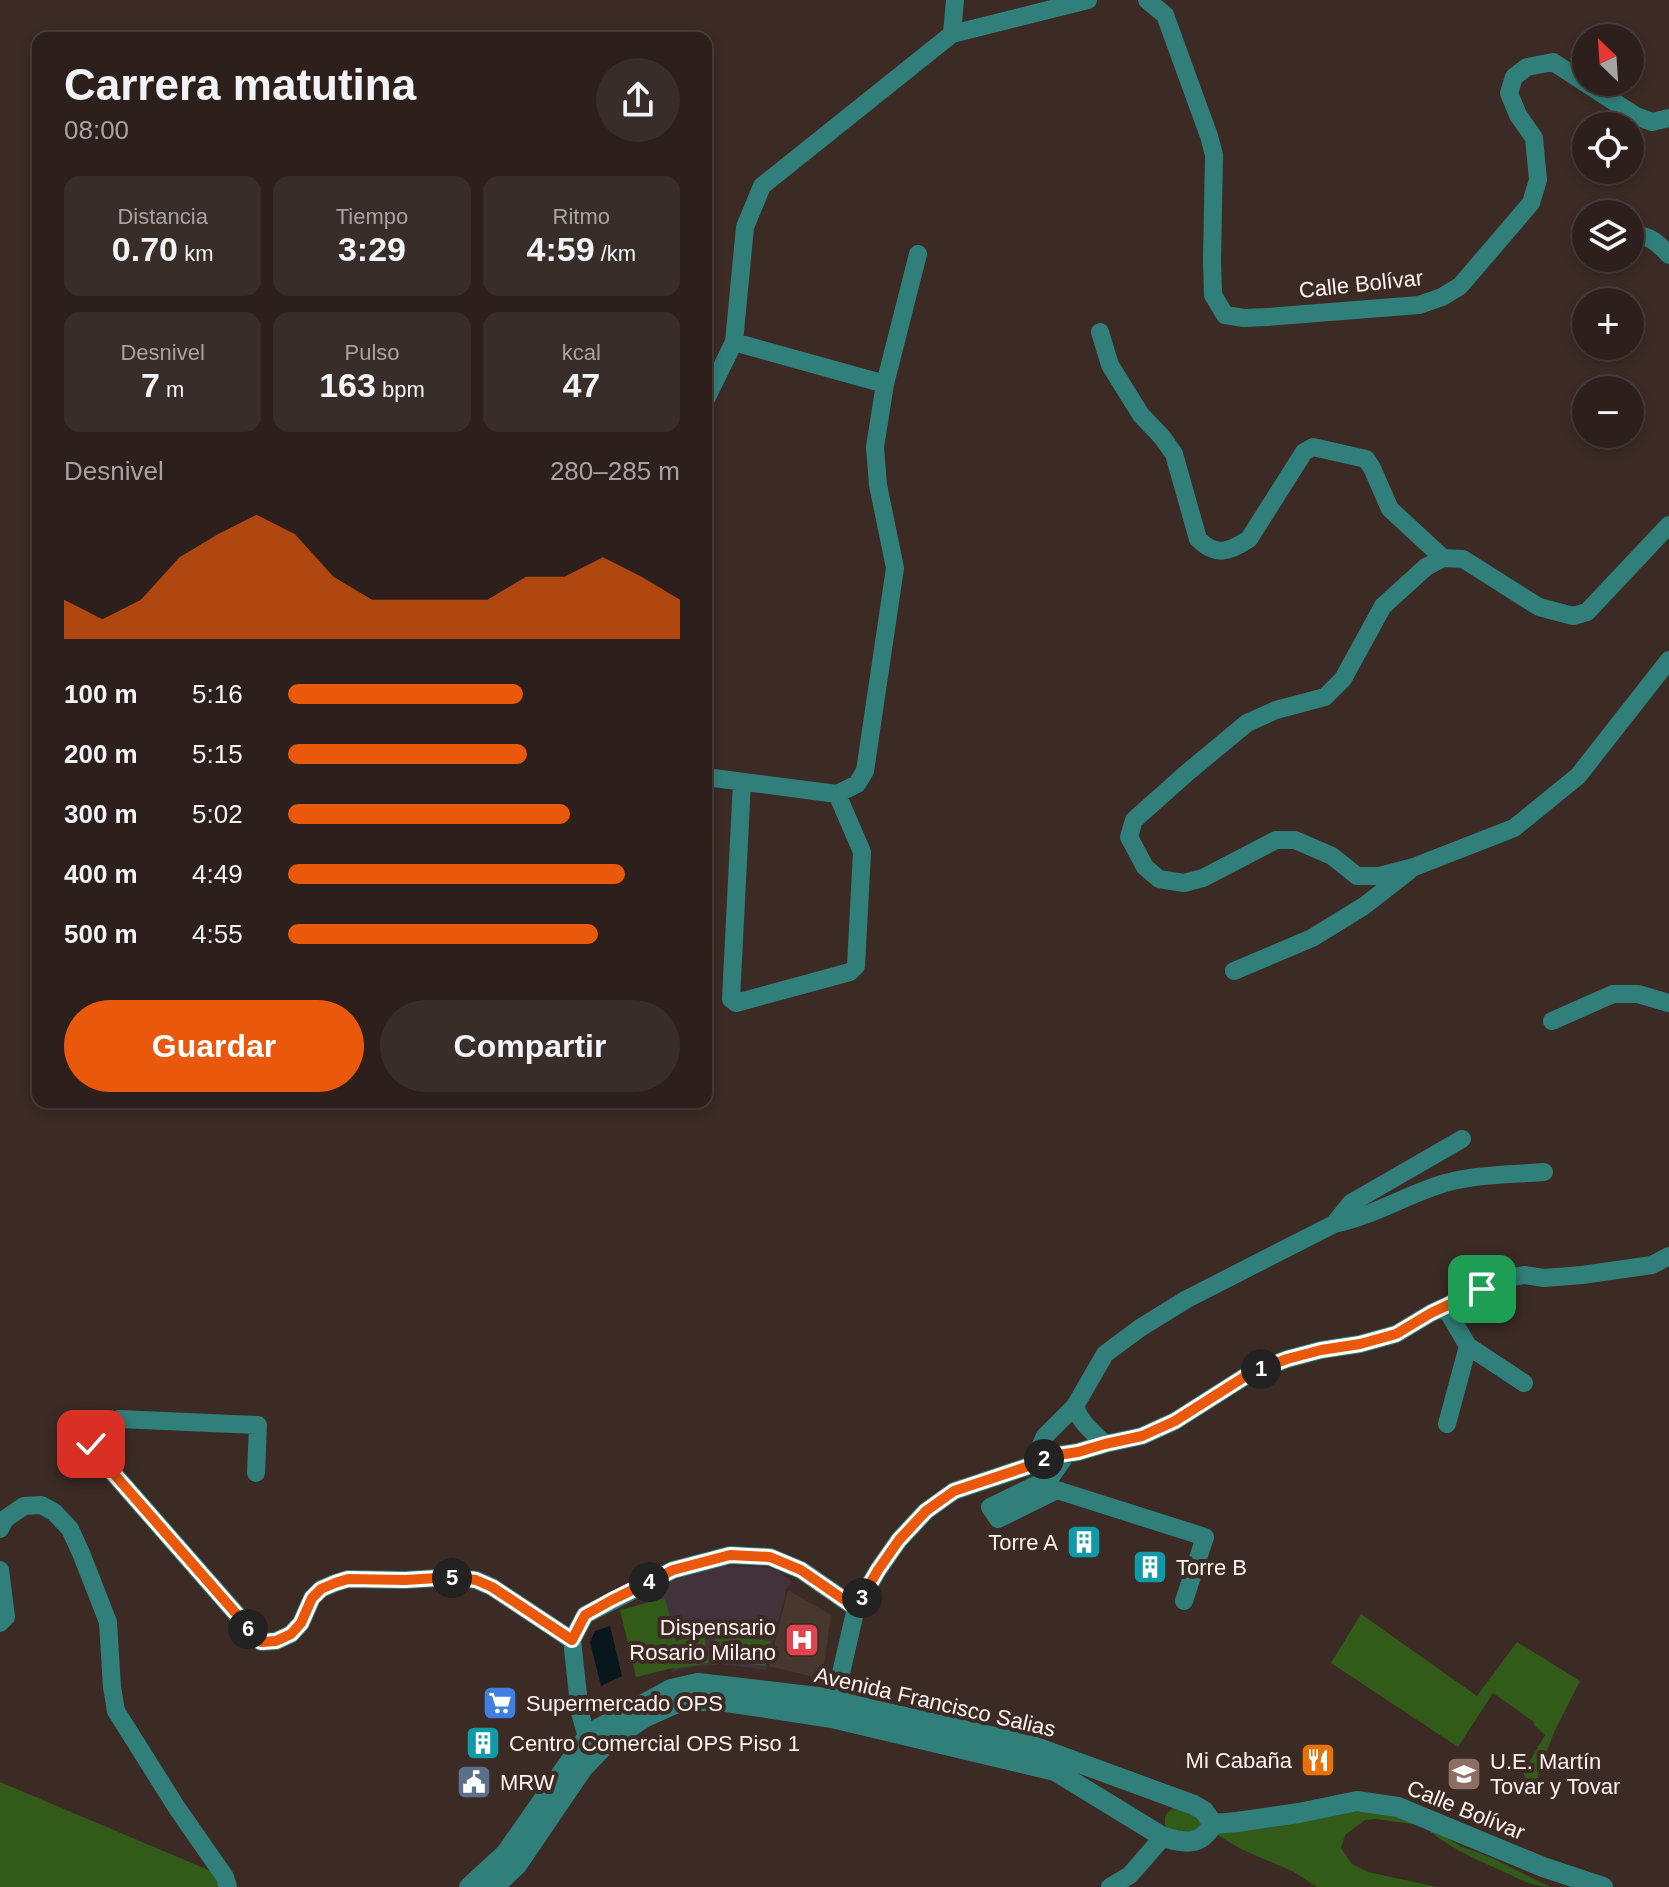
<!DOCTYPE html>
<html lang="es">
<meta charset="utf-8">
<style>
body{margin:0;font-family:Helvetica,sans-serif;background:#392d29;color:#f1f3f6;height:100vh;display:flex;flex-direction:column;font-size:30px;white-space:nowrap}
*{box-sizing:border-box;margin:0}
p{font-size:26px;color:#a7a3a3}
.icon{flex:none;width:44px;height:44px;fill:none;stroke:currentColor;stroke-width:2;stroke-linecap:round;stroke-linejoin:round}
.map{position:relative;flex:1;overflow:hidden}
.panel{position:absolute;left:32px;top:32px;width:680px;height:1076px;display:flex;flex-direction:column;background:#2d201c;border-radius:16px;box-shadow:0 4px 12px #0003,0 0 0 2px #483e3b}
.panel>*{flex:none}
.needle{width:52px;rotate:335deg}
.buttons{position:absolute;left:1572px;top:24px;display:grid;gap:16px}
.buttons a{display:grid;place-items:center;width:72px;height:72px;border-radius:50%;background:#2d201c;box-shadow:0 4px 12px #0003,0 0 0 2px #483e3b;font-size:40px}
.pin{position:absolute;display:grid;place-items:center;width:68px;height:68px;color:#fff;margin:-34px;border-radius:16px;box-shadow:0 4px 12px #0006}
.km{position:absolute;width:40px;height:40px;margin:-20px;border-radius:50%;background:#222;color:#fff;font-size:22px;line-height:40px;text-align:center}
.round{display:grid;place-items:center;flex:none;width:84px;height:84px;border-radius:42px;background:#392d29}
.overview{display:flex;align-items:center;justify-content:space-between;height:136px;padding:0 32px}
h1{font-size:44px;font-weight:700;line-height:60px}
.stats{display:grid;grid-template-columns:repeat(3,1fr);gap:12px;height:136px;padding:8px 32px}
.stats div{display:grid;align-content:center;border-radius:16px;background:#392d29;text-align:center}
.stats b{font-size:34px;font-weight:700}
.stats small{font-size:22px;font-weight:400}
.stats p{font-size:22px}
.chart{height:224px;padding:16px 32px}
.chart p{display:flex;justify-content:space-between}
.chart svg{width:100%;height:144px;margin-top:8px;fill:#ea580c;opacity:.7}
.cta{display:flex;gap:16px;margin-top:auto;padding:16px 32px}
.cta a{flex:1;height:92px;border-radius:48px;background:#ea580c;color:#fff;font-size:32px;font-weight:700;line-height:92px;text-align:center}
.cta a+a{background:#392d29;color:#f1f3f6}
ul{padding:0 32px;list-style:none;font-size:26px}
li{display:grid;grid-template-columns:128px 96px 1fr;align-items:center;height:60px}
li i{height:20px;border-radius:10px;background:#ea580c}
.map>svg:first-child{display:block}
</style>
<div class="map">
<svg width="1669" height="1887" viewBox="0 0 1669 1887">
<rect width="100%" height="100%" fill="#3c2b25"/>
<path fill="#43313b" d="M 706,1566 L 763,1567 L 779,1571 L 792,1582 L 787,1587 L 766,1670 L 721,1664 L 689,1668 L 672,1672 L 670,1664 L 677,1661 L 660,1596 L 648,1598 L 647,1593 L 664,1579 Z"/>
<path fill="#48372e" d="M 788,1590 L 831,1615 L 822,1679 L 769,1666 Z"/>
<path fill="#325a19" d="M 665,1598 L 676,1641 L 704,1635 L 709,1663 L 674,1669 L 673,1668 L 636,1677 L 620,1610 Z
M 1361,1614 L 1477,1696 L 1517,1642 L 1580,1681 L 1555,1730 L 1539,1771 L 1535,1796 L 1523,1773 L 1545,1735 L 1534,1725 L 1534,1722 L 1493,1693 L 1458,1747 L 1331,1663 Z
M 715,1635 L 771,1641 L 765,1666 L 724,1661 L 712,1663 Z
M 0,1782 L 237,1882 L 232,1887 L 0,1887 Z
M 1180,1806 L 1204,1818 L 1199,1835 L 1166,1828 C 1162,1816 1168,1809 1180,1806 Z
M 1344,1808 L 1406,1818 L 1412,1824 L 1376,1819 L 1365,1820 L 1345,1835 L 1341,1848 L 1352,1864 L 1368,1872 L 1437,1887 L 1317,1887 L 1294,1872 L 1241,1849 L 1214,1833 Z
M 1422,1825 L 1432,1828 L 1460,1846 L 1492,1858 L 1550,1887 C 1530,1887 1516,1877 1498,1869 C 1470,1857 1445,1845 1422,1825 Z"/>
<path fill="#08171b" d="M 610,1626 L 622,1676 L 601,1686 L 590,1642 L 595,1631 Z"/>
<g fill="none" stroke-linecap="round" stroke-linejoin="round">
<path stroke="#307f7a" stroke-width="18" d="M 955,0 L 952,34 L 1088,0
M 1147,0 L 1165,15 L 1209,136 L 1214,155 L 1212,261 L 1213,295 L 1225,315 L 1244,318 L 1268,317 L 1419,305 L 1442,297 L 1460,286 L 1531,203 L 1538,180 L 1534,138 L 1518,115 L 1509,93 L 1514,77 L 1527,67 L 1553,62 L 1636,116 L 1652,122 L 1669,118
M 1630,237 C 1647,232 1658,243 1669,255
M 1100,332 L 1110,365 L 1141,415 L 1162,437 L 1174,454 L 1198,539 C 1216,557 1229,552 1249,539 L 1304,452 L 1313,447 L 1366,459 L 1372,468 L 1390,509 L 1443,558
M 885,384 L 918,254
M 706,399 L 734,342 L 745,227 L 762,186 L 952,34
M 1669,525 L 1587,612 L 1573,616 L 1539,607 L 1463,559 L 1443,558 L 1426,567 L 1383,606 L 1343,679 L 1325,697 L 1276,710 L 1247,723 L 1188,772 L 1134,820 L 1129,837 L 1145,867 L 1159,879 L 1184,883 L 1203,878 L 1276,840 L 1295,840 L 1332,856 L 1357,876 L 1379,876 L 1414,867 L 1514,828 L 1578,776 L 1669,660
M 706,777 L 837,794 L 857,784 L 865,771 L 895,568 L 878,485 L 875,447 L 885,384 L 734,342
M 742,782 L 731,999 L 736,1003 L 850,972 L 856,966 L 862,852 L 837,794
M 1234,971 L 1312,938 L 1364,906 L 1409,871
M 1552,1021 L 1613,994 L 1638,994 L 1669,1003
M 1334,1224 L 1351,1203 L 1462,1139
M 1445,1307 L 1468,1346 L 1524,1383
M 1075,1406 C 1080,1423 1093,1432 1105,1444
M 1447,1424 L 1468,1346
M 1066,1455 L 1050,1478 L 990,1507 L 998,1519 L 1057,1490 L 1205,1537 L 1184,1601
M 1032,1465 L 1045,1436 L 1075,1406 L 1105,1354 L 1140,1328 L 1187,1299 L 1334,1224 C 1369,1217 1399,1199 1433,1187 C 1467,1174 1507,1175 1544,1172
M 256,1473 L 258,1425 L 119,1419 C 103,1423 88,1431 93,1450 L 261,1642 L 276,1641 L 291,1634 L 301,1623 L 312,1598 L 321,1589 L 335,1583 L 348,1579 L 405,1580 L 454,1577 L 476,1580 L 492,1587 L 572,1640
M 0,1529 L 5,1519 L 24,1506 L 41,1505 L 54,1512 L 70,1529 L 81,1553 L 108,1622 L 112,1687 L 116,1711 L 177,1808 L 225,1877 L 228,1887
M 0,1570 L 6,1617 L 0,1623
M 835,1699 L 856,1608 L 878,1570 L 899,1540 L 926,1511 L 954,1491 L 1032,1465 L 1052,1456 L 1078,1452 L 1105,1444 L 1142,1436 L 1175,1421 L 1249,1374 L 1287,1359 L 1321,1350 L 1360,1344 L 1396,1334 L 1431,1313 L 1508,1278 L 1524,1275 L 1544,1278 L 1582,1275 L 1652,1265 L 1669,1256
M 587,1737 L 580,1713 L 572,1640 L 585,1615 L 673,1570 L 730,1555 L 770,1557 L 801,1570 L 856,1608
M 1110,1887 L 1130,1875 L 1163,1837"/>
<path stroke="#307f7a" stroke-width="20" d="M 1213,1824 L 1237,1822 L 1299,1813 L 1357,1801 L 1398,1807 L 1543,1867 L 1603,1887
M 469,1887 L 506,1853 L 587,1737 L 599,1728 L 671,1689 L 698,1683 L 750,1689 L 835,1699 L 874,1710 L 1030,1745 L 1194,1805 L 1204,1811 L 1213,1824
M 494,1887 L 517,1865 L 583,1768 L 608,1742 L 644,1718 L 675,1704 L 713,1700 L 832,1718 L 1055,1771 L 1163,1837 C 1185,1843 1200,1847 1213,1824"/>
</g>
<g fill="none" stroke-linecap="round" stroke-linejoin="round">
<g stroke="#fff" stroke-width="16">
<path id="route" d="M 91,1444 L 93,1450 L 261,1642 L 276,1641 L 291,1634 L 301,1623 L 312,1598 L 321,1589 L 335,1583 L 348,1579 L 405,1580 L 454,1577 L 476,1580 L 492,1587 L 572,1640 L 585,1615 L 612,1600 L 673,1570 L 730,1555 L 770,1557 L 801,1570 L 856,1608 L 878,1570 L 899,1540 L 926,1511 L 954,1491 L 1032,1465 L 1052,1456 L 1078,1452 L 1105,1444 L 1142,1436 L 1175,1421 L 1249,1374 L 1287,1359 L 1321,1350 L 1360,1344 L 1396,1334 L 1431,1313 L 1482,1289"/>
</g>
<use href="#route" stroke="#ea580c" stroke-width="10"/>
</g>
<defs>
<g id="building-square" transform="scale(1.8)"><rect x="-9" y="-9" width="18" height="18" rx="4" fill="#0f9aa8" stroke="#3c2b25"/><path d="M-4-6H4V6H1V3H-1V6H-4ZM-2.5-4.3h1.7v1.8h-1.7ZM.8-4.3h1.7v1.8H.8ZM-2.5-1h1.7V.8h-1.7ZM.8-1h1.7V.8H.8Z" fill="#fff"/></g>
<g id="hospital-square" transform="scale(1.8)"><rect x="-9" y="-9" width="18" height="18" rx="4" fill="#e0444e" stroke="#3c2b25"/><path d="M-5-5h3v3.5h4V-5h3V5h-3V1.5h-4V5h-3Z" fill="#fff"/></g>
<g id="supermarket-square" transform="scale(1.8)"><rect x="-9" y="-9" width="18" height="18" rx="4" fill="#3f7fe0" stroke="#3c2b25"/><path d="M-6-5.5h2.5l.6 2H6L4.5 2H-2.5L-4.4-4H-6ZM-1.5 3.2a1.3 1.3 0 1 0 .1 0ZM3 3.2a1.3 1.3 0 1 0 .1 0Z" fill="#fff"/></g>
<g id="restaurant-square" transform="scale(1.8)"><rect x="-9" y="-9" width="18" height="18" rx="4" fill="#e8710a" stroke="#3c2b25"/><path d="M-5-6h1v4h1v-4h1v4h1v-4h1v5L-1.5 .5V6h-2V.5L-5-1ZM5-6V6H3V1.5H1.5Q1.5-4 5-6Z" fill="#fff"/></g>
<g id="school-square" transform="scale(1.8)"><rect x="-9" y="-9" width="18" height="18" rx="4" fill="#8d6e63" stroke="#3c2b25"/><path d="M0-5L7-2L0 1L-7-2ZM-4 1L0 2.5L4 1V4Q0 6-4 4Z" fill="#fff"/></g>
<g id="civic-square" transform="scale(1.8)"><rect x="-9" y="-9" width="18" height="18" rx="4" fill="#5c6f8a" stroke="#3c2b25"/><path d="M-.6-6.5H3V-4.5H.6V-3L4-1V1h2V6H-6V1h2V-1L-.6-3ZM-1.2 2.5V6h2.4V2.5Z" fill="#fff"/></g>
</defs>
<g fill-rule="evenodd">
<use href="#building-square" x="1084" y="1542"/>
<use href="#building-square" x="1150" y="1567"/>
<use href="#hospital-square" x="802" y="1640"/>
<use href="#supermarket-square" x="500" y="1703"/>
<use href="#building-square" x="483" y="1743"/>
<use href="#restaurant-square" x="1318" y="1760"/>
<use href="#school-square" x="1464" y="1774"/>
<use href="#civic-square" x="474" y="1782"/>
</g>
<g text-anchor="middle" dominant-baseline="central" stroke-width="8" stroke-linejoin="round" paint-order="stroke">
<g font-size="22" fill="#fef2ee" stroke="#3c2b25">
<text transform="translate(1361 284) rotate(-6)">Calle Bolívar</text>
<text transform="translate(935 1702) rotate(13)">Avenida Francisco Salias</text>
<text transform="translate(1466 1810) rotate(22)">Calle Bolívar</text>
</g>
<g font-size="22" fill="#fef2ee" stroke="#3c2b25" text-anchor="start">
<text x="1058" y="1542" text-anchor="end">Torre A</text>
<text x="1176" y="1567">Torre B</text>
<text x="776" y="1627" text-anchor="end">Dispensario<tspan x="776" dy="25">Rosario Milano</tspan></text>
<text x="526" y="1703">Supermercado OPS</text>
<text x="509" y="1743">Centro Comercial OPS Piso 1</text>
<text x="1292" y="1760" text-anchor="end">Mi Cabaña</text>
<text x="1490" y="1761">U.E. Martín<tspan x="1490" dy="25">Tovar y Tovar</tspan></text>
<text x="500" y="1782">MRW</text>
</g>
</g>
</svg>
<div class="buttons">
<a><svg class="needle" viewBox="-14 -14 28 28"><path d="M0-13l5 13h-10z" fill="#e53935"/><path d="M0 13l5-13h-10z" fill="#a7a3a3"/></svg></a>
<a><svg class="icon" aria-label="locate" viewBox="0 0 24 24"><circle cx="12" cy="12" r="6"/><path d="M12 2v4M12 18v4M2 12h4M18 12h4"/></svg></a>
<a><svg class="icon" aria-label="layers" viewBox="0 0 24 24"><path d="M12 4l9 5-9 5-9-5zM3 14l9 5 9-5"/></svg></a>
<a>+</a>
<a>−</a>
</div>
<div class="pin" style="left:1482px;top:1289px;background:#1e9e55"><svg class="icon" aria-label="arrive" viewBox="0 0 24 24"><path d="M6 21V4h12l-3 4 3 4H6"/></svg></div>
<div class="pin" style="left:91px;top:1444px;background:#d93025"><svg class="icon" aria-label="check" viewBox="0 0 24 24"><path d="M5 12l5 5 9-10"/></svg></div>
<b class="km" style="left:1261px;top:1369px">1</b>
<b class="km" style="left:1044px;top:1459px">2</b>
<b class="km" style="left:862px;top:1598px">3</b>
<b class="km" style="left:649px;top:1582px">4</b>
<b class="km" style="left:452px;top:1578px">5</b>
<b class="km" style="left:248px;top:1629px">6</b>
<section class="panel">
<div class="overview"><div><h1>Carrera matutina</h1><p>08:00</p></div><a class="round"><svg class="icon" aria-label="share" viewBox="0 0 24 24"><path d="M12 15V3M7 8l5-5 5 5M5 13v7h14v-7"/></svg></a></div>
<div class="stats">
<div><p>Distancia</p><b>0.70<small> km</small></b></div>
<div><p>Tiempo</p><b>3:29</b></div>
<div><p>Ritmo</p><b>4:59<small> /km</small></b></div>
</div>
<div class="stats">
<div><p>Desnivel</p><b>7<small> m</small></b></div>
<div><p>Pulso</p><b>163<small> bpm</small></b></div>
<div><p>kcal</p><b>47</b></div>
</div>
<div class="chart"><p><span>Desnivel</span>280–285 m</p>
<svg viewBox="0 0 160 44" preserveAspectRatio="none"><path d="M0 44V32L10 38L20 32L30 19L40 12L50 6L60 12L70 25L80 32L90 32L100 32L110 32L120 25L130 25L140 19L150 25L160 32V44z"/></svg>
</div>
<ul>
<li><b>100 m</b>5:16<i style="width:60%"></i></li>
<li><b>200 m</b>5:15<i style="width:61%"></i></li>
<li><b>300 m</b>5:02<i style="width:72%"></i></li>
<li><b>400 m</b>4:49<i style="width:86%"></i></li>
<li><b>500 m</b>4:55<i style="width:79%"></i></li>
</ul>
<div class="cta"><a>Guardar</a><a>Compartir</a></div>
</section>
</div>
